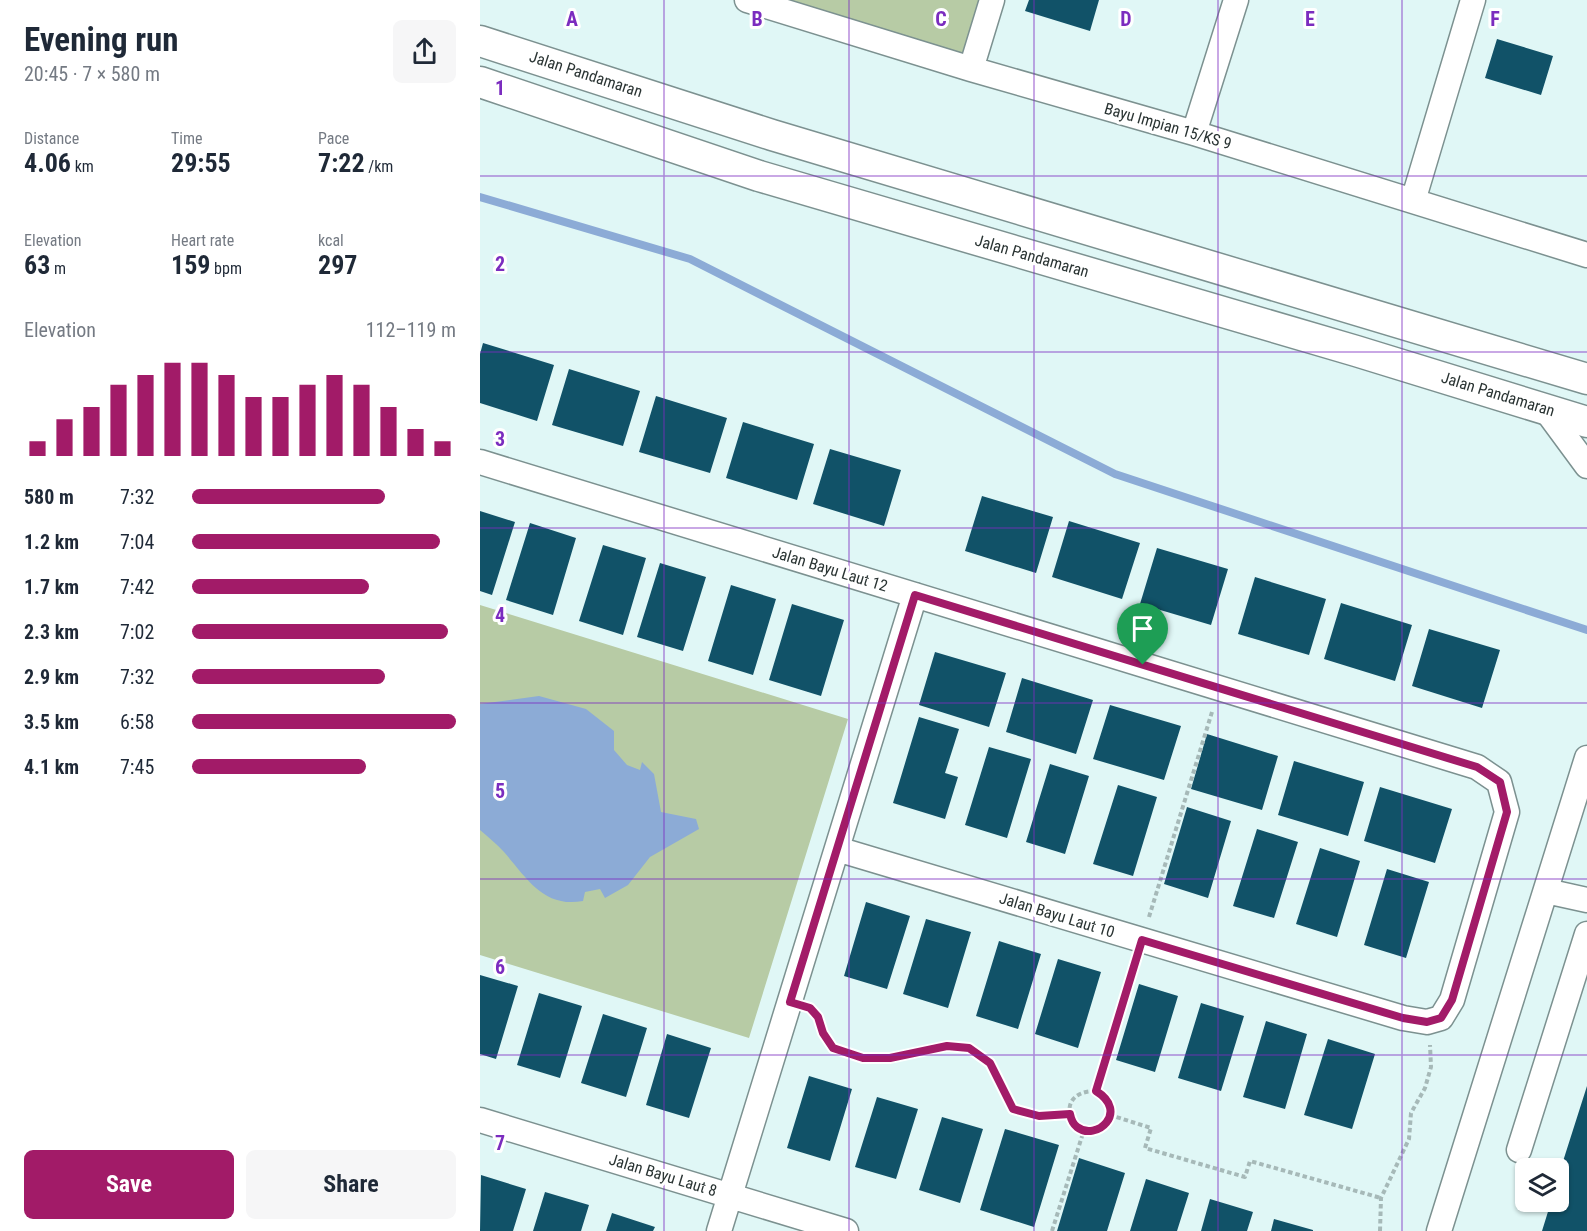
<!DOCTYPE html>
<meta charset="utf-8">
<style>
body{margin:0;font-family:"Roboto Condensed",sans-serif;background:#f6f6f7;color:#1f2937;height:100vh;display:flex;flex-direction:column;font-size:22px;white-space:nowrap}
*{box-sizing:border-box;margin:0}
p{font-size:20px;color:#747a83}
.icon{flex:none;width:33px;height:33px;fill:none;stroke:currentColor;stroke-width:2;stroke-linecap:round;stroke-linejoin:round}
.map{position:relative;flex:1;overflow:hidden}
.side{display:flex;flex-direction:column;background:#fff;width:480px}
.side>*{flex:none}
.buttons{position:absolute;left:1035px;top:1158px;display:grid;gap:12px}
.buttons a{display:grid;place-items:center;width:54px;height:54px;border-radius:9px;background:#fff;box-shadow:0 2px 4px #0004;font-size:30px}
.pin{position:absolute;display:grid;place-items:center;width:51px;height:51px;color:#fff;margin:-62px -26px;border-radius:50% 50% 50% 0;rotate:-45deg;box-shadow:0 0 6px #0007}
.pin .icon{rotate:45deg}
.round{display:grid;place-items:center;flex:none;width:63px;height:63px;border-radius:9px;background:#f6f6f7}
.headline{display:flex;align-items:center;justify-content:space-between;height:102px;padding:0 24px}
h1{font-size:33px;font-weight:700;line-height:45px}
.metrics{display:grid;grid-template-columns:repeat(3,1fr);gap:9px;height:102px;padding:6px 24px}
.metrics div{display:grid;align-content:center}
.metrics b{font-size:26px;font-weight:700}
.metrics small{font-size:16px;font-weight:400}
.metrics p{font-size:16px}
.chart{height:168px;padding:12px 24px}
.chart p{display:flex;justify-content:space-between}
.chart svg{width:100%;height:108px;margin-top:6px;stroke:#a21b68;stroke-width:6}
.action{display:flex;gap:12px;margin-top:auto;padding:12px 24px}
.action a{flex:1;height:69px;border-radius:9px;background:#a21b68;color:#fff;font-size:24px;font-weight:700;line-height:69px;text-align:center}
.action a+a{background:#f6f6f7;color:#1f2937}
ul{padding:0 24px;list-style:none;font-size:20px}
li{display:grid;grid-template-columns:96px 72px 1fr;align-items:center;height:45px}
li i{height:15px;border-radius:8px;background:#a21b68}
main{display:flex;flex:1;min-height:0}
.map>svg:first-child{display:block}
</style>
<main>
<section class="side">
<div class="headline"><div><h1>Evening run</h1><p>20:45 · 7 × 580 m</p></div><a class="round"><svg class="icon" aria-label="share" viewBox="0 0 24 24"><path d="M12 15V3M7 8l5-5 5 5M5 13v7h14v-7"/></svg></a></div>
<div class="metrics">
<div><p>Distance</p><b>4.06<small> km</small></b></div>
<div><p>Time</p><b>29:55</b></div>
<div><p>Pace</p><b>7:22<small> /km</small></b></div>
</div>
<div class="metrics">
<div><p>Elevation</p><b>63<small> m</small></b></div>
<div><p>Heart rate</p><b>159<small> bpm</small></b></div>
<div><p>kcal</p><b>297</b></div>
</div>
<div class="chart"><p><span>Elevation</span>112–119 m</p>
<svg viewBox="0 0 160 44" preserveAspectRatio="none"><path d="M5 44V38M15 44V29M25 44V24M35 44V15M45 44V11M55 44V6M65 44V6M75 44V11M85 44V20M95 44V20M105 44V15M115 44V11M125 44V15M135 44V24M145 44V33M155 44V38"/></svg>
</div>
<ul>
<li><b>580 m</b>7:32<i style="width:73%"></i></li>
<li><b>1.2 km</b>7:04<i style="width:94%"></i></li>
<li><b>1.7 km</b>7:42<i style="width:67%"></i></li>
<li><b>2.3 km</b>7:02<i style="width:97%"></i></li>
<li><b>2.9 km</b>7:32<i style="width:73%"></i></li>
<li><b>3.5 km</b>6:58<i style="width:100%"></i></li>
<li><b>4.1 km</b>7:45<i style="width:66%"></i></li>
</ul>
<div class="action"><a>Save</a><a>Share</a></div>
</section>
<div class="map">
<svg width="1107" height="1231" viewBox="0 0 1107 1231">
<rect width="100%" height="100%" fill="#e0f7f6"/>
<path fill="#b7cba5" d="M 267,0 L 512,0 L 491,69 Z
M 0,605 L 368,719 L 269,1038 L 0,955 Z"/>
<path fill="#8cabd6" d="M 59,696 L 106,709 L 134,731 L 134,750 L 147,765 L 160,770 L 162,762 L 174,774 L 181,812 L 216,819 L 219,829 L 170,857 L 148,885 L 125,898 L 120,889 L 105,892 L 103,901 C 63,908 47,878 24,852 C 17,844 8,837 0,830 L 0,704 Z"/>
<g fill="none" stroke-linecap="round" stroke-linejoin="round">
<path stroke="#8cabd6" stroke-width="8" d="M 0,197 L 210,259 L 635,474 L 1107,630"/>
</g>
<path fill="#115268" d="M 549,0 L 619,0 L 610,31 L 545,11 Z
M 1017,39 L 1073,56 L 1061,95 L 1005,78 Z
M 3,343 L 74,365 L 57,421 L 0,403 L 0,354 Z
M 89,369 L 160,391 L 143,446 L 72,425 Z
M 176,396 L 247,418 L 230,473 L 159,452 Z
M 263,422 L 334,444 L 317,500 L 246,478 Z
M 350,449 L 421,470 L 404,526 L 333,504 Z
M 502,496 L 573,517 L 556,573 L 485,551 Z
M 0,511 L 35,522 L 12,595 L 0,591 Z
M 589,521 L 660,543 L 642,599 L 572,577 Z
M 50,523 L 96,538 L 73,615 L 26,600 Z
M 123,545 L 166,558 L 143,635 L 99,621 Z
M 677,548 L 748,569 L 731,625 L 660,604 Z
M 180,563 L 226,577 L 203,651 L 157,637 Z
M 775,577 L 846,599 L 829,655 L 758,634 Z
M 251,585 L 296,599 L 273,675 L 228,661 Z
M 861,603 L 932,625 L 915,681 L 844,659 Z
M 312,604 L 364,620 L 341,696 L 289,680 Z
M 949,629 L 1020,650 L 1002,708 L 932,686 Z
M 455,652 L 526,673 L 509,727 L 439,705 Z
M 542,678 L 613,700 L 596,754 L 526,732 Z
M 630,705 L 701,726 L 684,780 L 613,759 Z
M 439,717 L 479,729 L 465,773 L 478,777 L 465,819 L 413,803 Z
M 727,734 L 798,756 L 782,810 L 711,789 Z
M 509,747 L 551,759 L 527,838 L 485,825 Z
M 814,761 L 884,782 L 868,836 L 798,815 Z
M 570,764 L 609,776 L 585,854 L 546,842 Z
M 638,785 L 677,797 L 653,876 L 613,864 Z
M 900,787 L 972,809 L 955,863 L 884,841 Z
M 707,807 L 751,821 L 728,898 L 684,884 Z
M 777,829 L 818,842 L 794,918 L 753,906 Z
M 840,848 L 880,861 L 857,937 L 816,924 Z
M 907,869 L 949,882 L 926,958 L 884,945 Z
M 386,902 L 430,916 L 407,989 L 364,976 Z
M 446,919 L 491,932 L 468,1008 L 423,994 Z
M 519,941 L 561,954 L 538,1029 L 496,1016 Z
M 578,959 L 621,972 L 598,1048 L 555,1034 Z
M 0,975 L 38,986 L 16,1059 L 0,1054 Z
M 659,984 L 698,996 L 675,1072 L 636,1060 Z
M 59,993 L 102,1006 L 80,1078 L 37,1065 Z
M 721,1003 L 764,1016 L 741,1091 L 698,1078 Z
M 123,1014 L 167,1028 L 146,1097 L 101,1083 Z
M 786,1021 L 827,1034 L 805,1109 L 763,1097 Z
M 187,1034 L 231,1048 L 209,1118 L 166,1105 Z
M 848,1039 L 895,1054 L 872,1129 L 824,1115 Z
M 329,1076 L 372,1089 L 350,1161 L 307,1148 Z
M 1107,1086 L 1107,1231 L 1062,1231 L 1071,1202 L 1078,1202 L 1078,1177 Z
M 397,1097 L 438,1109 L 416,1179 L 375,1167 Z
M 462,1117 L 503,1129 L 480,1203 L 439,1190 Z
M 525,1129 L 579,1145 L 554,1227 L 500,1210 Z
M 599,1158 L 645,1173 L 627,1231 L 577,1231 Z
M 1,1175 L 46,1189 L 33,1231 L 0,1231 Z
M 666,1179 L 709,1193 L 697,1231 L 650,1231 Z
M 65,1192 L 109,1205 L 101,1231 L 53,1231 Z
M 730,1199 L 773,1212 L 767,1231 L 721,1231 Z
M 132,1213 L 175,1227 L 173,1231 L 126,1231 Z
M 794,1219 L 833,1230 L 833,1231 L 791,1231 Z"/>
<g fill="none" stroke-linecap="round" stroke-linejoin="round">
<g stroke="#7c9190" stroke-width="27">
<path id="minor" d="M 267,0 L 491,69 L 714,133 L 1107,255
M 491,69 L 512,0
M 714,133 L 756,0
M 933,201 L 993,0
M 1065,409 L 1107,466
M 0,462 L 997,767 L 1019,782 L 1027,812 L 972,1000 L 961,1018 L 947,1022 L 923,1018 L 357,849
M 1066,891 L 1107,900
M 0,1120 L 366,1231
M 1039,1150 L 1107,934
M 239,1231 L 435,595
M 959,1231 L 1107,758"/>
</g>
<g stroke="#7c9190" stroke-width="33">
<path id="major" d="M 0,41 L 292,135 L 1107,379
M 0,82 L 279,176 L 876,351 L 1107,422"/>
</g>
<path stroke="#a6b9b8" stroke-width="4" stroke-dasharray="4.5 3" stroke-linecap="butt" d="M 669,917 L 732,712
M 656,961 L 616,1091 C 627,1097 630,1103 630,1115 L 671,1128 L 665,1148 L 765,1177 L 770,1161 L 901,1198
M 332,1010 L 338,1017 L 343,1033 L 353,1048 L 383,1058 L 410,1058 L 467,1046 L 489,1048 L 510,1063 L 533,1109 L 559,1116 L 589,1114
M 616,1091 C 563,1091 601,1161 630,1115
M 572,1231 L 604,1130
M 900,1231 L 901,1198 L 929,1139 L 931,1113 L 945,1088 L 951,1067 L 950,1045"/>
<use href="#minor" stroke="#fff" stroke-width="24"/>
<use href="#major" stroke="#fff" stroke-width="30"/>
</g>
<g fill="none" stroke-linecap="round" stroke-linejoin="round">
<g stroke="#fff" stroke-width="12">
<path id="route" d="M 435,595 L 997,767 L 1020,782 L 1027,812 L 972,1000 L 961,1018 L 947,1022 L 923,1018 L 662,940 L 616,1091 C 650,1112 616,1142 597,1127 C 593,1124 591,1119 590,1114 L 559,1116 L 533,1109 L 510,1063 L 489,1048 L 467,1046 L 410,1058 L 383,1058 L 353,1048 L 343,1033 L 338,1017 L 330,1008 L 310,1002 Z"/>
</g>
<use href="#route" stroke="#a21b68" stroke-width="8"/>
</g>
<path fill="none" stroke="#7b2cbf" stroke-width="1.5" stroke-opacity="0.55" d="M 184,0 L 184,1231M 369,0 L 369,1231M 554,0 L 554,1231M 738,0 L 738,1231M 922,0 L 922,1231M 0,176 L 1107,176M 0,352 L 1107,352M 0,528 L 1107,528M 0,703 L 1107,703M 0,879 L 1107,879M 0,1055 L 1107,1055"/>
<g text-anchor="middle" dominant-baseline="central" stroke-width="6" stroke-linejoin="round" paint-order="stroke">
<g font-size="16" fill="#2a3433" stroke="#fff">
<text transform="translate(106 74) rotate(18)">Jalan Pandamaran</text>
<text transform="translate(688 126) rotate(16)">Bayu Impian 15/KS 9</text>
<text transform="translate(552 256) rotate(16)">Jalan Pandamaran</text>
<text transform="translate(1018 394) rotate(17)">Jalan Pandamaran</text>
<text transform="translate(350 569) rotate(17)">Jalan Bayu Laut 12</text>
<text transform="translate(577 915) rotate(17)">Jalan Bayu Laut 10</text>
<text transform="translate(183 1175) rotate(17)">Jalan Bayu Laut 8</text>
</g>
</g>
<g font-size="20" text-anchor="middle" font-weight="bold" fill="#7b2cbf" stroke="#fff" stroke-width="6" stroke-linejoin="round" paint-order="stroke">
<text x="92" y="26">A</text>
<text x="277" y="26">B</text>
<text x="461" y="26">C</text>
<text x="646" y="26">D</text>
<text x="830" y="26">E</text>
<text x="1015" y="26">F</text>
<text x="20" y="95">1</text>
<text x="20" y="271">2</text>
<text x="20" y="446">3</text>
<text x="20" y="622">4</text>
<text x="20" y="798">5</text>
<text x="20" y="974">6</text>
<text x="20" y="1150">7</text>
</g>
</svg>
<div class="buttons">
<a><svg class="icon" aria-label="layers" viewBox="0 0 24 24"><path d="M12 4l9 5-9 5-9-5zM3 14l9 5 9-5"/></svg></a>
</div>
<div class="pin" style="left:663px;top:665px;background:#1e9e55"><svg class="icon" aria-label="arrive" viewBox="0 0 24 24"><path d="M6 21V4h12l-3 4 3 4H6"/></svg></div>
</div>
</main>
